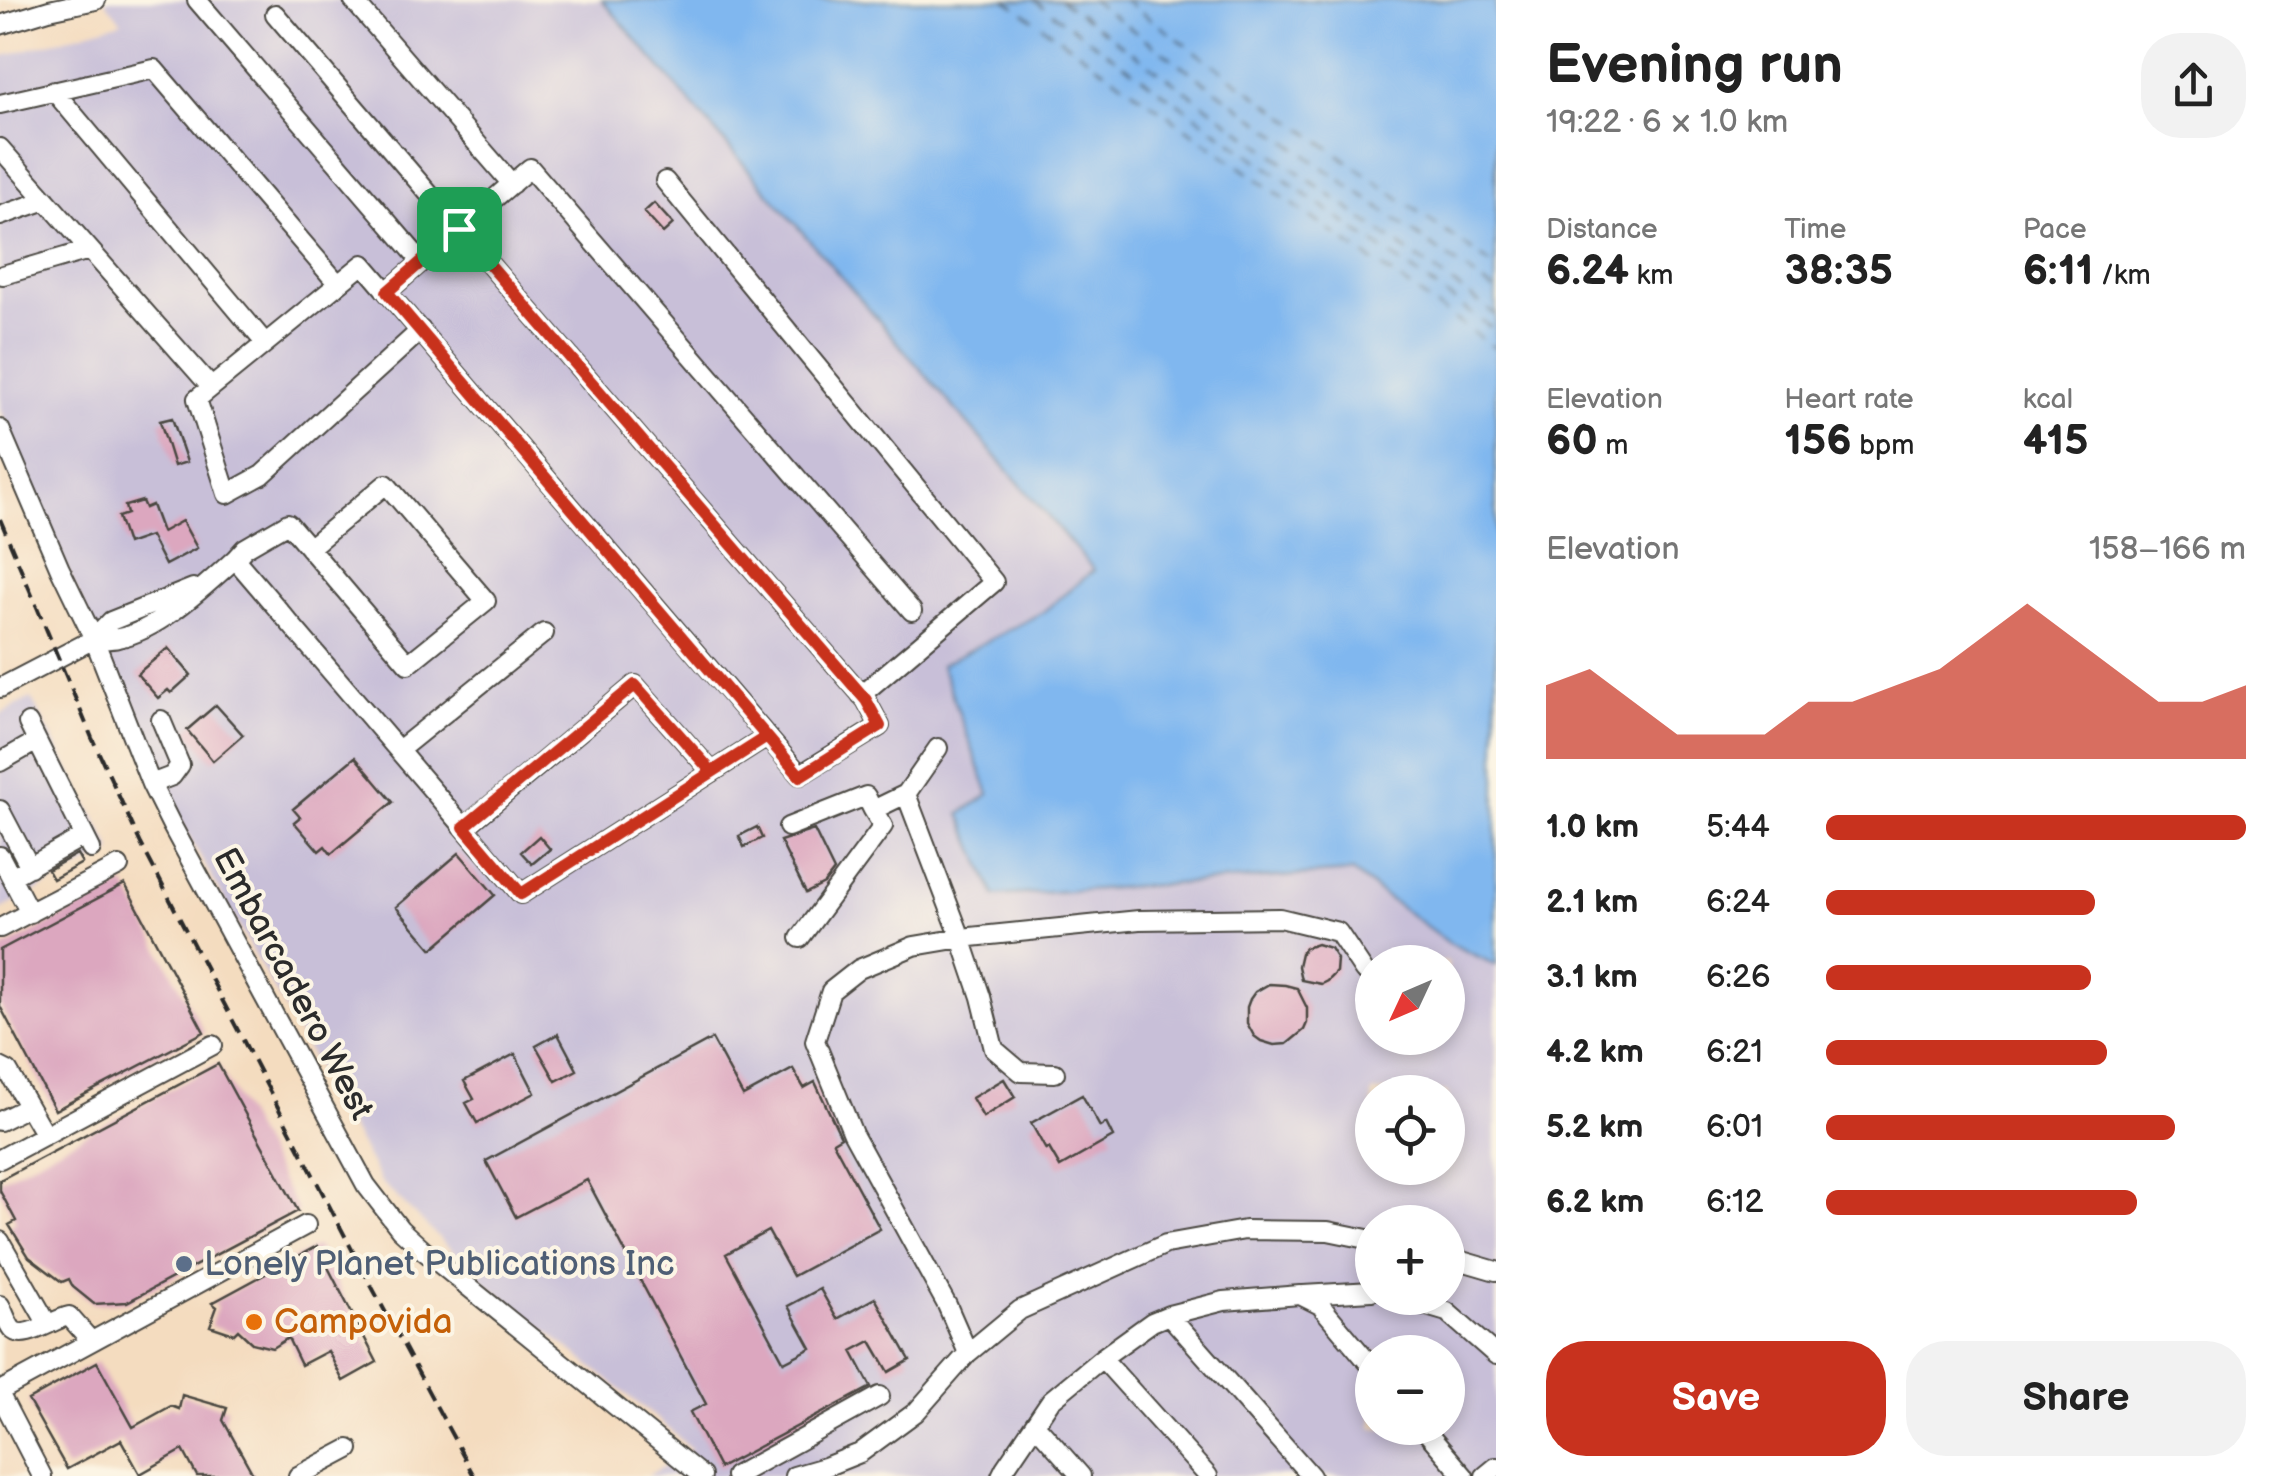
<!DOCTYPE html>
<meta charset="utf-8">
<style>
body{margin:0;font-family:"Balsamiq Sans",sans-serif;background:#f2f2f2;color:#222;height:100vh;display:flex;flex-direction:column;font-size:38px;white-space:nowrap}
*{box-sizing:border-box;margin:0}
p{font-size:32px;color:#767676}
.icon{flex:none;width:55px;height:55px;fill:none;stroke:currentColor;stroke-width:2;stroke-linecap:round;stroke-linejoin:round}
.map{position:relative;flex:1;overflow:hidden}
.side{display:flex;flex-direction:column;background:#fff;width:800px}
.side>*{flex:none}
.needle{width:65px;rotate:226deg}
.controls{position:absolute;left:1355px;top:945px;display:grid;gap:20px}
.controls a{display:grid;place-items:center;width:110px;height:110px;border-radius:50%;background:#fff;box-shadow:0 5px 15px #0003;font-size:50px}
.pin{position:absolute;display:grid;place-items:center;width:85px;height:85px;color:#fff;margin:-42px;border-radius:20px;box-shadow:0 5px 15px #0006}
.round{display:grid;place-items:center;flex:none;width:105px;height:105px;border-radius:40px;background:#f2f2f2}
.overview{display:flex;align-items:center;justify-content:space-between;height:170px;padding:0 50px}
h1{font-size:55px;font-weight:700;line-height:75px}
.figures{display:grid;grid-template-columns:repeat(3,1fr);gap:15px;height:170px;padding:10px 50px}
.figures div{display:grid;align-content:center}
.figures b{font-size:42px;font-weight:700}
.figures small{font-size:28px;font-weight:400}
.figures p{font-size:28px}
.chart{height:280px;padding:20px 50px}
.chart p{display:flex;justify-content:space-between}
.chart svg{width:100%;height:180px;margin-top:10px;fill:#c8321e;opacity:.7}
.cta{display:flex;gap:20px;margin-top:auto;padding:20px 50px}
.cta a{flex:1;height:115px;border-radius:40px;background:#c8321e;color:#fff;font-size:40px;font-weight:700;line-height:115px;text-align:center}
.cta a+a{background:#f2f2f2;color:#222}
ul{padding:0 50px;list-style:none;font-size:32px}
li{display:grid;grid-template-columns:160px 120px 1fr;align-items:center;height:75px}
li i{height:25px;border-radius:12px;background:#c8321e}
main{display:flex;flex:1;min-height:0}
.map>svg:first-child{display:block}
</style>
<main>
<div class="map">
<svg width="1496" height="1476" viewBox="0 0 1496 1476">
<rect width="100%" height="100%" fill="#fcf5e5"/>
<filter id="ink" filterUnits="userSpaceOnUse"><feTurbulence type="fractalNoise" baseFrequency=".01" numOctaves="2"/><feDisplacementMap in="SourceGraphic" scale="20" xChannelSelector="R" yChannelSelector="G"/><feConvolveMatrix kernelMatrix="1 2 1 2 8 2 1 2 1" color-interpolation-filters="sRGB"/></filter>
<filter id="wash" filterUnits="userSpaceOnUse"><feTurbulence type="fractalNoise" baseFrequency=".0048" numOctaves="4" result="noise"/><feDisplacementMap in="SourceGraphic" scale="40" xChannelSelector="R" yChannelSelector="G"/><feGaussianBlur stdDeviation="2.25" result="paint"/><feColorMatrix in="noise" values="0 0 0 0 0 0 0 0 0 0 0 0 0 0 0 0 0 1.4 0 .05"/><feComposite in="paint" operator="in"/></filter>
<g filter="url(#wash)">
<rect width="100%" height="100%" fill="#f4dcbf"/>
<path fill="#c8bfd8" fill-rule="evenodd" d="M 104,0 L 602,0 L 1094,571 L 1043,612 L 941,665 L 989,795 L 995,896 L 1352,872 L 1449,943 L 1496,965 L 1496,1476 L 647,1476 L 692,1450 L 660,1421 L 487,1284 L 381,1182 L 170,802 L 25,474 L 0,409 L 0,57 L 122,22 ZM 1372,962 L 1448,962 L 1448,1038 L 1372,1038 ZM 1372,1092 L 1448,1092 L 1448,1168 L 1372,1168 ZM 1372,1222 L 1448,1222 L 1448,1298 L 1372,1298 ZM 1372,1352 L 1448,1352 L 1448,1428 L 1372,1428 Z
M 31,698 L 113,851 L 0,910 L 0,714 Z"/>
<path fill="#80b7ef" stroke="#56718d" stroke-width="2.5" d="M 602,0 L 1496,0 L 1496,965 L 1449,943 L 1352,872 L 995,896 L 960,814 L 989,794 L 941,665 L 1043,612 L 1094,570 Z"/>
<g fill="none" stroke-linecap="round" stroke-linejoin="round">
<path stroke="#456" stroke-width="2.5" stroke-dasharray="12 10" stroke-linecap="butt" d="M 1006,0 L 1496,349
M 1034,0 L 1496,331
M 1060,0 L 1496,315
M 1091,0 L 1496,292
M 1124,0 L 1496,268"/>
</g>
<g id="blocks">
<path fill="#dca7bf" d="M 654,203 L 673,224 L 663,233 L 644,212 Z
M 172,418 L 187,462 L 174,466 L 160,421 Z
M 142,501 L 145,508 L 152,505 L 162,532 L 182,521 L 197,548 L 165,565 L 150,536 L 127,544 L 118,517 L 127,514 L 125,506 Z
M 168,648 L 191,675 L 171,693 L 168,690 L 158,698 L 137,674 Z
M 216,705 L 243,735 L 213,761 L 187,730 Z
M 355,757 L 393,802 L 331,854 L 325,846 L 319,851 L 294,822 L 300,817 L 293,809 Z
M 757,827 L 762,838 L 744,847 L 739,836 Z
M 814,830 L 834,871 L 824,884 L 806,893 L 780,841 Z
M 539,836 L 550,849 L 532,864 L 521,852 Z
M 459,853 L 495,895 L 432,949 L 396,907 Z
M 77,854 L 82,863 L 53,879 L 48,870 Z
M 125,884 L 204,1032 L 55,1110 L 0,1006 L 0,950 Z
M 1317,944 L 1330,948 L 1337,959 L 1336,972 L 1327,981 L 1321,984 L 1301,980 L 1298,966 L 1301,953 L 1305,948 Z
M 1269,984 L 1285,985 L 1297,988 L 1307,1008 L 1307,1023 L 1304,1030 L 1287,1044 L 1274,1045 L 1261,1041 L 1254,1036 L 1247,1023 L 1247,1007 L 1250,999 L 1255,992 Z
M 558,1034 L 577,1070 L 556,1081 L 536,1046 Z
M 712,1039 L 743,1096 L 793,1069 L 804,1088 L 815,1082 L 841,1137 L 833,1142 L 880,1229 L 793,1276 L 768,1231 L 726,1254 L 784,1362 L 811,1348 L 788,1306 L 820,1289 L 837,1319 L 875,1298 L 910,1360 L 889,1372 L 871,1341 L 852,1351 L 871,1387 L 719,1468 L 690,1412 L 706,1404 L 587,1180 L 516,1217 L 486,1161 Z
M 515,1054 L 535,1093 L 477,1123 L 466,1103 L 474,1099 L 464,1081 Z
M 218,1064 L 298,1211 L 127,1302 L 94,1304 L 73,1287 L 69,1279 L 62,1282 L 29,1257 L 9,1225 L 16,1221 L 0,1191 L 0,1180 Z
M 1004,1079 L 1015,1097 L 983,1117 L 972,1098 Z
M 1082,1095 L 1100,1127 L 1106,1123 L 1113,1137 L 1060,1167 L 1049,1148 L 1046,1150 L 1031,1123 Z
M 317,1246 L 377,1362 L 343,1381 L 328,1351 L 301,1365 L 288,1338 L 272,1348 L 252,1343 L 238,1330 L 234,1334 L 210,1326 L 217,1307 L 212,1303 Z
M 97,1362 L 133,1427 L 171,1406 L 179,1409 L 182,1395 L 227,1408 L 223,1420 L 254,1476 L 197,1476 L 183,1450 L 140,1474 L 121,1440 L 67,1469 L 28,1400 Z"/>
</g>
</g>
<g filter="url(#ink)">
<use href="#blocks" fill-opacity="0" stroke="#494641" stroke-width="2.5"/>
<g fill="none" stroke-linecap="round" stroke-linejoin="round">
<g stroke="#494641" stroke-width="22">
<path id="minor" d="M 197,0 L 422,262
M 353,0 L 512,184
M 275,14 L 459,229 L 530,168 L 912,611
M 0,25 L 49,10 L 96,0
M 54,91 L 265,343
M 0,104 L 154,69 L 338,284
M 0,148 L 211,387
M 665,181 L 994,582 L 861,695
M 0,216 L 46,200
M 459,229 L 866,700 L 880,726 L 800,775 L 387,292 Z
M 3,275 L 89,250
M 387,292 L 363,264 L 197,399 L 227,494 L 262,475 L 421,330
M 0,429 L 60,569 L 94,639 L 151,784 L 172,826 L 366,1185 L 400,1229 L 424,1251 L 702,1476
M 235,559 L 245,548 L 288,523 L 408,664 L 486,601 L 386,484 L 309,548
M 94,639 C 101,639 110,640 118,638 C 158,631 205,586 235,559 L 521,894 L 767,737
M 0,688 L 94,639 L 111,621 L 193,588
M 28,723 L 37,741
M 938,748 L 906,794 L 961,938 L 1139,920 L 1280,918 L 1338,932 L 1364,971
M 399,750 L 544,633
M 0,762 L 37,741 L 91,849
M 151,784 L 172,776 L 180,765 L 161,720
M 0,810 L 30,867
M 465,827 L 635,685 L 712,772
M 788,827 L 866,796 L 873,810
M 0,856 L 30,913
M 11,877 L 84,836
M 0,928 L 119,866
M 800,938 L 883,826 L 873,810 L 906,794
M 0,1067 L 8,1071 L 45,1135
M 0,1121 L 28,1107
M 0,1159 L 213,1045
M 0,1241 L 47,1323
M 1448,1257 L 1496,1271
M 1303,1295 L 1372,1291
M 1400,1298 L 1447,1312 L 1496,1355
M 0,1305 C 4,1312 7,1323 12,1329 C 23,1342 53,1319 69,1316 L 91,1341
M 1169,1315 L 1311,1476
M 968,1353 L 947,1305 L 853,1134 L 815,1041 L 831,991 L 859,969 L 914,946 L 961,938 L 981,997 L 994,1049 L 1021,1072 L 1055,1073
M 1102,1358 L 1208,1476
M 0,1391 L 306,1225
M 0,1395 L 42,1476
M 1035,1424 L 1081,1476
M 1423,1428 L 1464,1476
M 298,1476 L 349,1449
M 735,1476 L 880,1396
M 794,1476 L 825,1467 L 860,1453 L 916,1412 L 968,1353 L 1020,1310 L 1166,1244 L 1245,1230 L 1328,1231 L 1372,1240
M 1001,1476 L 1005,1468 L 1051,1400 L 1102,1358 L 1152,1322 L 1169,1315 L 1224,1301 L 1300,1295 L 1320,1305 L 1372,1367
M 1485,1476 L 1496,1467"/>
</g>
<use href="#minor" stroke="#fff" stroke-width="18"/>
<path stroke="#2b2b2b" stroke-width="4" stroke-dasharray="15 8" stroke-linecap="butt" d="M 0,519 L 92,738 L 141,844 L 359,1263 L 474,1476"/>
</g>
</g>
<g fill="none" stroke-linecap="round" stroke-linejoin="round" filter="url(#ink)">
<g stroke="#fff" stroke-width="20">
<path id="route" d="M 459,229 L 387,292 L 767,737 L 521,894 L 464,827 L 635,685 L 712,772 L 767,737 L 800,776 L 880,726 L 866,700 L 459,229"/>
</g>
<use href="#route" stroke="#c8321e" stroke-width="12"/>
</g>
<circle fill="#5c6f8a" stroke="#fcf5e5" stroke-width="4" cx="184" cy="1264" r="10"/>
<circle fill="#e8710a" stroke="#fcf5e5" stroke-width="4" cx="254" cy="1322" r="10"/>
<g text-anchor="middle" dominant-baseline="central" stroke-width="8" stroke-linejoin="round" paint-order="stroke">
<g font-size="35" fill="#2b2b2b" stroke="#fcf5e5">
<text transform="translate(293 984) rotate(62)">Embarcadero West</text>
</g>
<g font-size="35" fill="#4e5e75" stroke="#fcf5e5" text-anchor="start">
<text x="204" y="1264">Lonely Planet Publications Inc</text>
</g>
<g font-size="35" fill="#c56008" stroke="#fcf5e5" text-anchor="start">
<text x="274" y="1322">Campovida</text>
</g>
</g>
</svg>
<div class="controls">
<a><svg class="needle" viewBox="-14 -14 28 28"><path d="M0-13l5 13h-10z" fill="#e53935"/><path d="M0 13l5-13h-10z" fill="#767676"/></svg></a>
<a><svg class="icon" aria-label="locate" viewBox="0 0 24 24"><circle cx="12" cy="12" r="6"/><path d="M12 2v4M12 18v4M2 12h4M18 12h4"/></svg></a>
<a>+</a>
<a>−</a>
</div>
<div class="pin" style="left:459px;top:229px;background:#1e9e55"><svg class="icon" aria-label="arrive" viewBox="0 0 24 24"><path d="M6 21V4h12l-3 4 3 4H6"/></svg></div>
</div>
<section class="side">
<div class="overview"><div><h1>Evening run</h1><p>19:22 · 6 × 1.0 km</p></div><a class="round"><svg class="icon" aria-label="share" viewBox="0 0 24 24"><path d="M12 15V3M7 8l5-5 5 5M5 13v7h14v-7"/></svg></a></div>
<div class="figures">
<div><p>Distance</p><b>6.24<small> km</small></b></div>
<div><p>Time</p><b>38:35</b></div>
<div><p>Pace</p><b>6:11<small> /km</small></b></div>
</div>
<div class="figures">
<div><p>Elevation</p><b>60<small> m</small></b></div>
<div><p>Heart rate</p><b>156<small> bpm</small></b></div>
<div><p>kcal</p><b>415</b></div>
</div>
<div class="chart"><p><span>Elevation</span>158–166 m</p>
<svg viewBox="0 0 160 44" preserveAspectRatio="none"><path d="M0 44V26L10 22L20 30L30 38L40 38L50 38L60 30L70 30L80 26L90 22L100 14L110 6L120 14L130 22L140 30L150 30L160 26V44z"/></svg>
</div>
<ul>
<li><b>1.0 km</b>5:44<i style="width:100%"></i></li>
<li><b>2.1 km</b>6:24<i style="width:64%"></i></li>
<li><b>3.1 km</b>6:26<i style="width:63%"></i></li>
<li><b>4.2 km</b>6:21<i style="width:67%"></i></li>
<li><b>5.2 km</b>6:01<i style="width:83%"></i></li>
<li><b>6.2 km</b>6:12<i style="width:74%"></i></li>
</ul>
<div class="cta"><a>Save</a><a>Share</a></div>
</section>
</main>
